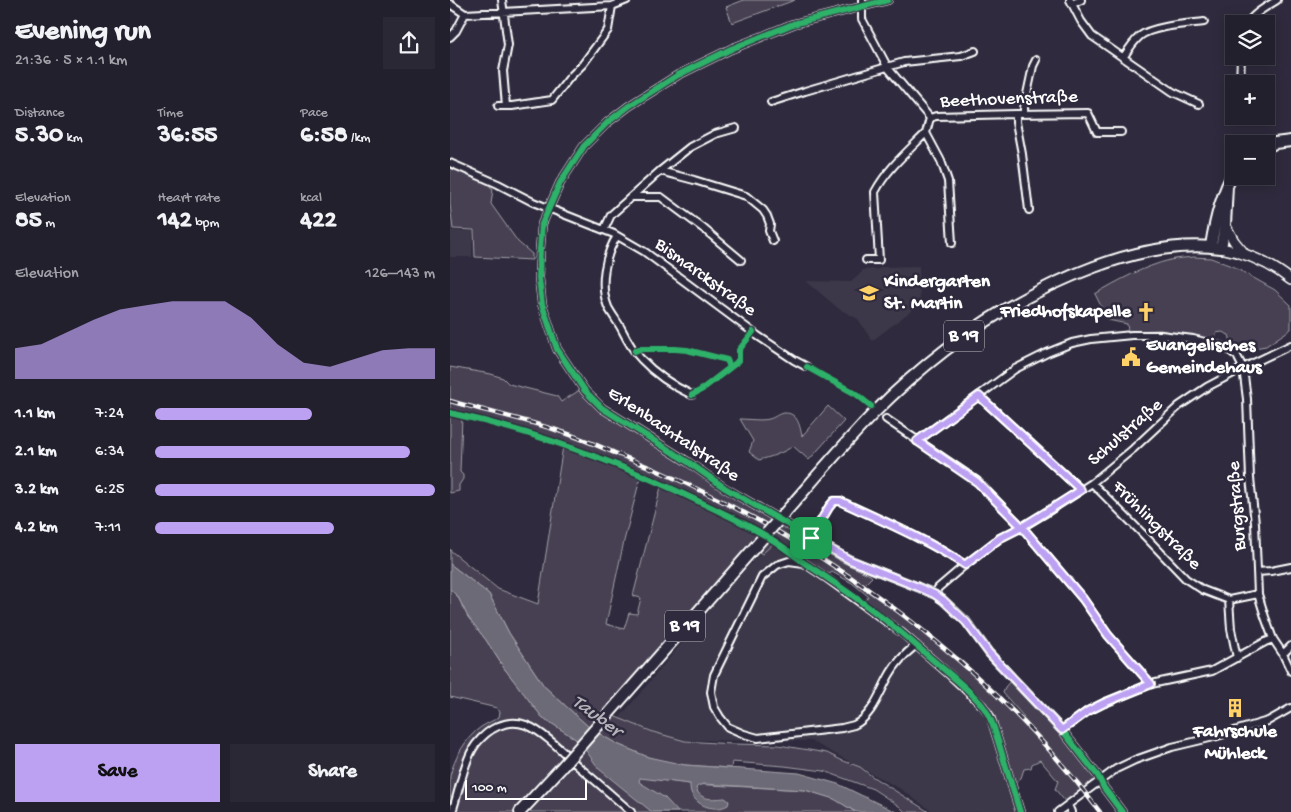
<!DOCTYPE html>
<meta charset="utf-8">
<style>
body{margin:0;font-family:"Gochi Hand",sans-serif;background:#2b2836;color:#f1f3f6;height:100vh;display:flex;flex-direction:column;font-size:19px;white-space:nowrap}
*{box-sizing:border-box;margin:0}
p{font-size:16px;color:#a3a3aa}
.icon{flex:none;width:28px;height:28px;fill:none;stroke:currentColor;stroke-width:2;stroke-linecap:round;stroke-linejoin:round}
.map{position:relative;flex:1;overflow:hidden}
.details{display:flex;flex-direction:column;background:#23202e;width:450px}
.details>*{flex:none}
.tools{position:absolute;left:775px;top:15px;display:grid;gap:10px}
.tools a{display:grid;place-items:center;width:50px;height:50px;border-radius:0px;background:#23202e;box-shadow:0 2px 12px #0003,0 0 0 1px #403e4a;font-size:25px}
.scale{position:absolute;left:15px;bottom:12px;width:122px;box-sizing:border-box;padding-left:5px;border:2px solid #fff;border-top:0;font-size:14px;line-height:18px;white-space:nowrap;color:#fff;-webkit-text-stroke:4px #2f2a3d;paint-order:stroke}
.pin{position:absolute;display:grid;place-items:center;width:42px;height:42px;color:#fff;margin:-21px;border-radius:10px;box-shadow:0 2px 8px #0006}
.round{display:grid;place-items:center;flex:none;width:52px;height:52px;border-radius:0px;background:#2b2836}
.overview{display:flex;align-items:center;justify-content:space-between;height:85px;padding:0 15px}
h1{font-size:28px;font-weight:700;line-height:38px}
.figures{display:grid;grid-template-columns:repeat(3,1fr);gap:8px;height:85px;padding:5px 15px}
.figures div{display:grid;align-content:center}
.figures b{font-size:25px;font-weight:700}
.figures small{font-size:14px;font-weight:400}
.figures p{font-size:14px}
.chart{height:140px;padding:10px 15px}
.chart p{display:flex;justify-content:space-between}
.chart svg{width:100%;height:90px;margin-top:5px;fill:#bca0f2;opacity:.7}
.button{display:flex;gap:10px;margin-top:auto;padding:10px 15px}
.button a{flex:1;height:58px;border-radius:0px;background:#bca0f2;color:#111;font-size:20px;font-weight:700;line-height:58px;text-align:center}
.button a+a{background:#2b2836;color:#f1f3f6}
ul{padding:0 15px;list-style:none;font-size:16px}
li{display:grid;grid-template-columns:80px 60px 1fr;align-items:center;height:38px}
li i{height:12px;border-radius:6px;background:#bca0f2}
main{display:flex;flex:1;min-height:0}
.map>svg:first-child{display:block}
</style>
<main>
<section class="details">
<div class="overview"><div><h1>Evening run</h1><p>21:36 · 5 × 1.1 km</p></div><a class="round"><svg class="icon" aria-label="share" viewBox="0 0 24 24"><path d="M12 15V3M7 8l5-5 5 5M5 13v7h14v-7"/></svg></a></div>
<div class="figures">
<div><p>Distance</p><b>5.30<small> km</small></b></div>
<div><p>Time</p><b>36:55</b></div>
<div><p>Pace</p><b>6:58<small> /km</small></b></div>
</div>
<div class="figures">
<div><p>Elevation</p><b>85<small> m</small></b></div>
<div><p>Heart rate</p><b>142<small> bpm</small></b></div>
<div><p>kcal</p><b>422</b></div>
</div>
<div class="chart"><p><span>Elevation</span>126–143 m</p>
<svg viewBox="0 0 160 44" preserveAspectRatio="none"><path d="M0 44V29L10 27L20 21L30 15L40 10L50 8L60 6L70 6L80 6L90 14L100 27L110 36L120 38L130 34L140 30L150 29L160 29V44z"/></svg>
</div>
<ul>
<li><b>1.1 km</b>7:24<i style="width:56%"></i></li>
<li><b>2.1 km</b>6:34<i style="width:91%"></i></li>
<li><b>3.2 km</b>6:25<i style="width:100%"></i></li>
<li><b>4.2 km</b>7:11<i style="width:64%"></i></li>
</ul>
<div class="button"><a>Save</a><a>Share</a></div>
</section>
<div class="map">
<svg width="841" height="812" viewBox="0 0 841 812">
<rect width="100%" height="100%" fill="#2f2a3d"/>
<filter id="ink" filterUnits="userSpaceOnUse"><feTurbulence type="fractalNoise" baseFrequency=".02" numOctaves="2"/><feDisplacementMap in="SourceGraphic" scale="10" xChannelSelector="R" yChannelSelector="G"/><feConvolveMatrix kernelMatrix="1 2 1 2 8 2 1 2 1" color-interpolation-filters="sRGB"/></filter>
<g filter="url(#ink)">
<path fill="#3c3749" d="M 0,204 L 2,231 L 23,231 L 22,257 L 0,257 Z
M 469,266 L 470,304 L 422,341 L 408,319 L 389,309 L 356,281 L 401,282 L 412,272 L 412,270 L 428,269 L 432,267 Z
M 321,543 L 448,634 L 488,668 L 530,709 L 536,718 L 541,730 L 565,812 L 483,812 L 449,788 L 361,741 L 217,740 L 166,722 L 282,583 Z"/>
<path fill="#464152" stroke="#a2a0a8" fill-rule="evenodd" d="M 294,0 L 345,0 L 282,23 L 276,7 Z
M 0,167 L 36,183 L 43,189 L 41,204 L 68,242 L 82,254 L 82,260 L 25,257 L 24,230 L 3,229 L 0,204 Z
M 744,257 L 761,258 L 784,267 L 825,290 L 841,305 L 841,329 L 816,346 L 781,352 L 781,342 L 779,335 L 772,332 L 766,333 L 765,344 L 711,330 L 678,331 L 677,324 L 658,320 L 645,294 C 667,281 695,266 720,260 C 728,258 736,258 744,257 Z
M 0,367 L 41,374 L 53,378 L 59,384 L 107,396 L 111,402 L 133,388 L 152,408 L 380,549 L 390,561 L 420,575 L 422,577 L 413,586 L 450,612 L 493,647 L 571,720 L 574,717 L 553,693 L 555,687 L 563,678 L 585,702 L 650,780 L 618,805 L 605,789 L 608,781 L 590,760 L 582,764 L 581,768 L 574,769 L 571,778 L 562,786 L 544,728 L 533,706 L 413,604 L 418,596 L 402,583 L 382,572 L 375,577 L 325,542 L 312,554 L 304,548 L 167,704 L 153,710 L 166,717 L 203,732 L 235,741 L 282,744 L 328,745 L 377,753 L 391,760 L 410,767 L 423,777 L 479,812 L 455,812 L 449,806 L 423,789 L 374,771 L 334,766 L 282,762 L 281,768 L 235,765 L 208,760 L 198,757 L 167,744 L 141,729 L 94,686 L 59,633 L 39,594 L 0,564 L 0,549 L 1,551 L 48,589 L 88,604 L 113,446 L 59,428 L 12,416 L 10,472 L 13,475 L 13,479 L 9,485 L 9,491 L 0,493 ZM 191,475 L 212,483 L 183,596 L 191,598 L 187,614 L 179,613 L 174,629 L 156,624 L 174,541 Z
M 378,406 L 394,421 L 359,460 L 343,446 C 333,453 321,457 309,460 L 299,452 L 303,441 L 290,419 C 298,419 312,421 319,419 C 324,418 329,413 334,413 C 348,412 350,427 352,436 Z
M 0,589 L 8,597 L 18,617 L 36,640 L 54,668 L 92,717 L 130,742 L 200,774 L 203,779 L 240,784 L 355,790 L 385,799 L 405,812 L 0,812 C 0,801 0,786 0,776 C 4,759 16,737 31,727 C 37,723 43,721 49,717 L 50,712 L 47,708 L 0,697 Z"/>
<path fill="#6d6a77" stroke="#a7a6ad" d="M 0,564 L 39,594 L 59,633 L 94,686 L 141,729 L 167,744 L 198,757 L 235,765 L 349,773 L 388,784 L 446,812 L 406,812 L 384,799 L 355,790 L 271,785 L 253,784 L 248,786 L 246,788 C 250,801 263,799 275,798 L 279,801 L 278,805 C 266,812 246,807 241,792 C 240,789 240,787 240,784 L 190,778 L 189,782 L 215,798 L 228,812 L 202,812 L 149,769 L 130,742 L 92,717 L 54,668 L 36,640 L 18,617 L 8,597 L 0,589 Z"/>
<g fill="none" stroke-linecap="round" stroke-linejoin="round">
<g stroke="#fff" stroke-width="10">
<path id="minor" d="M 52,0 L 58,45 L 53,71 L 56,106
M 412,0 L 412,19 L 438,68 L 480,118 L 486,116 L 566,114 L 638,113 L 647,132 L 671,132
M 438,0 L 343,24 L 281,49 L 228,75 L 179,106 L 158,122 L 134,146 L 110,183 L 92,224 L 90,249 L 89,278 L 92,304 L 107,349 L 135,391 L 152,408 L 238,462 L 275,488 L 380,549 L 400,560 L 485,594 L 493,600 L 516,621 L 539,653 L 612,730 L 648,776 L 654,788 L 672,812
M 620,0 L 631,21 L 642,36 L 723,92 L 749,104
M 0,4 L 15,14 L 162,6 L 177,0
M 622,4 L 631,0
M 797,24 C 804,13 816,7 827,0
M 0,37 L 6,31 L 15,14
M 673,58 C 678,50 683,42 690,36 C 702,26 738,24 754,22
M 790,84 L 791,56
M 321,102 L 355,91 L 454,62 L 511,56 L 525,51
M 48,106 L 62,106 L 102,100 L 120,77 L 133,64 L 158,30 L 162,6
M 566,114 L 566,122 L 572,154 L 579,210
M 574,114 L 574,108 L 583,66 L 586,60
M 480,118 L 476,133 L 491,161 L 498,181 L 502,243
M 0,163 L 48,184 L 83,202 L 164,234 L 195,252 L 308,336 L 344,360 L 357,367
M 210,171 L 244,180 L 296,196 L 313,210 L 317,216 L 320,224 L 319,231 L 323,241
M 182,197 L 211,197 L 254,229 L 291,260
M 154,230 L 161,215 L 210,171 L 240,147 L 265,134 L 286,128
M 167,236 C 155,255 149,285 158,307 C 162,315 168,322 172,330 C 177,340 183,351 191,359 C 205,374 223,386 242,395
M 416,260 L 429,260 L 425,192 C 437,169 458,151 476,133
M 529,396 L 631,490
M 436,419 L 527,481 L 572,527 L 633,599 L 658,635 L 701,684
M 467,441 L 565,369 L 597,353 L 622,343 L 641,339 L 682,335 L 711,335 L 743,339 L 775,347 L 787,356 L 793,368 L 797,399 L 800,478 L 805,523 L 808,594 L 815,617 L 823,639 L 833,654 L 841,671
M 642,483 L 692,533 L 736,579 L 753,590 L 779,600 L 808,594
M 361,538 L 379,507 L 384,501 L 390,501 C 433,521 476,539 515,565
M 807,572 L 821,571 L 841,567
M 485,594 L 488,588 L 515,565 L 550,538 L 572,527 L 594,514 L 642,483 L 683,449 L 729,406 L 757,387 L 793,368 L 841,345
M 779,600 L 781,629 L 787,658
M 466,645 C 456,653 446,663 440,674 C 430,691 423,716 404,725 C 400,726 396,727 392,728 L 308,738 L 294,734 L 278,727 L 270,717 L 264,707 L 261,692 L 264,675 L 312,577 L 327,565 L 339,561 L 354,563 L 375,577 L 452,633 L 501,676 L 533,706 L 540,716 L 544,728 L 570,812
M 833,654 L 841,646
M 612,730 L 638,711 L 654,703 L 701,684 L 762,671 L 815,642 L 823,639
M 618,805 L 621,812
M 2,812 C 9,792 14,760 26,744 C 38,729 56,718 76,725 C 93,731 116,755 129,767 C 147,782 164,797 181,812
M 608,812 L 666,769 L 685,760 L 722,747 L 764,737 L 818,721 L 841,708"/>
</g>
<g stroke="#fff" stroke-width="12">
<path id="secondary" d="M 775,225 L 784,241 L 794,253
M 771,248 C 797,253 820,263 841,280"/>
</g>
<g stroke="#fff" stroke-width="14">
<path id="primary" d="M 816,147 L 825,143 L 841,141
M 761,246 C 765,220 771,195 784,172
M 339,508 C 366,477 393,445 422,415 C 485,351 560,298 644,267 C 685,252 728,242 771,248 L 775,225 L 777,186
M 167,704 L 304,548
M 70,812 L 111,768"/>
</g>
<use href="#minor" stroke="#2f2a3d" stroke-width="6"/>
<use href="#secondary" stroke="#2f2a3d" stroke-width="9"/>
<use href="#primary" stroke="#2f2a3d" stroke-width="10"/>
<g stroke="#fff" stroke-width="4.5">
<path id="rail" d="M 0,401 C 35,411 72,419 106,430 C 126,436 146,445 165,453 C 351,526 530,651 650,812"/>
</g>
<use href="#rail" stroke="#2f2a3d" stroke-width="2.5" stroke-dasharray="8" stroke-linecap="butt"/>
<g stroke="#fff" stroke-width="14" stroke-linecap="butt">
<path id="primary-bridge" d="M 304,548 L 339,508
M 111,768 L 167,704"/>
</g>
<use href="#primary-bridge" stroke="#2f2a3d" stroke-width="10"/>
<g stroke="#2f2a3d" stroke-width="9">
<path id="cycleway" d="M 438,0 L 343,24 L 281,49 L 228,75 L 179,106 L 158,122 L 134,146 L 110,183 L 92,224 L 90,249 L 89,278 L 92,304 L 107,349 L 135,391 L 152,408 L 238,462 L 275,488 L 380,549 L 400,560 L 485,594 L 493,600 L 516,621 L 539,653 L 612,730 L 648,776 L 654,788 L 672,812
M 185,351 L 189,349 L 225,349 L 237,350 L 277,360 L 280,367
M 357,367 L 406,394 L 421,406
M 242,395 L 251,390 L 286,363 L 289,359 L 289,350 L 303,332
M 0,413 C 87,432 172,464 252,503 C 269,511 286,519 302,528 C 317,536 331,545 344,555 C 348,558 351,561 356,564 C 398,591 439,621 476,654 C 495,671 516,686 532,705 C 538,712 541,720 544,728 L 570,812"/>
</g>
<use href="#cycleway" stroke="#2db169" stroke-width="6"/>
</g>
</g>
<g fill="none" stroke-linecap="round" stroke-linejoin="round" filter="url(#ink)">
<g stroke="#fff" stroke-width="10">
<path id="route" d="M 361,538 L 400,560 L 468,587 L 484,594 L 493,600 L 516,622 L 539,653 L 612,730 L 638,711 L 654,703 L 701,684 L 658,635 L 633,599 L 572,527 L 631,490 L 529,396 L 467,441 L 527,482 L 572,527 L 550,538 L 515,565 C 476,539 432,521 390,501 L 384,501 L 379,507 L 361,538"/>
</g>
<use href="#route" stroke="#bca0f2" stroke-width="6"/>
</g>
<defs>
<g id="school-bare" transform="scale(1.5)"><path d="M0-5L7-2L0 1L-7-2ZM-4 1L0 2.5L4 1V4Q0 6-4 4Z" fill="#ffd166" stroke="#2f2a3d" stroke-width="2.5" paint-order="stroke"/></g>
<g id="church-bare" transform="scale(1.5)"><path d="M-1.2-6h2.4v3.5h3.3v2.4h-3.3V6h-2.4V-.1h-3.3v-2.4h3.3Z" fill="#ffd166" stroke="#2f2a3d" stroke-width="2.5" paint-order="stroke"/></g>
<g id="civic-bare" transform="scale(1.5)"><path d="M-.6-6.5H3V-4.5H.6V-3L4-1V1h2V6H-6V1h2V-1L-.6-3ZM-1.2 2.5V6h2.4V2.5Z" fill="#ffd166" stroke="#2f2a3d" stroke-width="2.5" paint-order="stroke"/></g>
<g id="building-bare" transform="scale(1.5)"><path d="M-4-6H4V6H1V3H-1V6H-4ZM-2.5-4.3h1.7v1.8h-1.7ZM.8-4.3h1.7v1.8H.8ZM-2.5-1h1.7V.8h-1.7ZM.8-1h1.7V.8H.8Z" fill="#ffd166" stroke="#2f2a3d" stroke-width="2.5" paint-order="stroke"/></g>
</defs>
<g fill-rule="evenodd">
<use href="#school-bare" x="419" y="293"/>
<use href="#church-bare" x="696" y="312"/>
<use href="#civic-bare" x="681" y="357"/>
<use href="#building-bare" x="785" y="708"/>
</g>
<g text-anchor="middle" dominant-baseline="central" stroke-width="5" stroke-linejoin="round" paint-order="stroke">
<g fill="#2f2a3d" stroke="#c1bfc5" stroke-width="1">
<rect x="494" y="320.5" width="40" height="31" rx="4"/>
<rect x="215" y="610.5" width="40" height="31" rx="4"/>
</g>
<g font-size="18" font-weight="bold" fill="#fff">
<text x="514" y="336">B 19</text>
<text x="235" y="626">B 19</text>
</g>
<g font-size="19" fill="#fff" stroke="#2f2a3d">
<text transform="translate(559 100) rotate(-2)">Beethovenstraße</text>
<text transform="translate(255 278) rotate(36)">Bismarckstraße</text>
<text transform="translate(676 433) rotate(-41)">Schulstraße</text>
<text transform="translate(223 435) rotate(34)">Erlenbachtalstraße</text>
<text transform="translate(788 506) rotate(-94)">Burgstraße</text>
<text transform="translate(706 526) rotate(45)">Frühlingstraße</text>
</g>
<g font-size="19" font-weight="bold" fill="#fff" stroke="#2f2a3d" text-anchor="start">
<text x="434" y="282">Kindergarten<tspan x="434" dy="22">St. Martin</tspan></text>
<text x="681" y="312" text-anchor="end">Friedhofskapelle</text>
<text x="696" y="346">Evangelisches<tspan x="696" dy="22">Gemeindehaus</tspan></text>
<text x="785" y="732" text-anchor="middle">Fahrschule<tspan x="785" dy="22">Mühleck</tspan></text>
</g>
<g font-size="20" font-style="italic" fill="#b6b4bb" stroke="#2f2a3d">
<text transform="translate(146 717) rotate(37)">Tauber</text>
</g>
</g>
</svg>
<div class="tools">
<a><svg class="icon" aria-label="layers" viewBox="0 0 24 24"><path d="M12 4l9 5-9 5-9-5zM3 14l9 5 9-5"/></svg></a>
<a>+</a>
<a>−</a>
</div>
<div class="scale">100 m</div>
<div class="pin" style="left:361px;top:538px;background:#1e9e55"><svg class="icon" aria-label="arrive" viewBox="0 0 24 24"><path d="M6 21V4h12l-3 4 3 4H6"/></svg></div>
</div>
</main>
